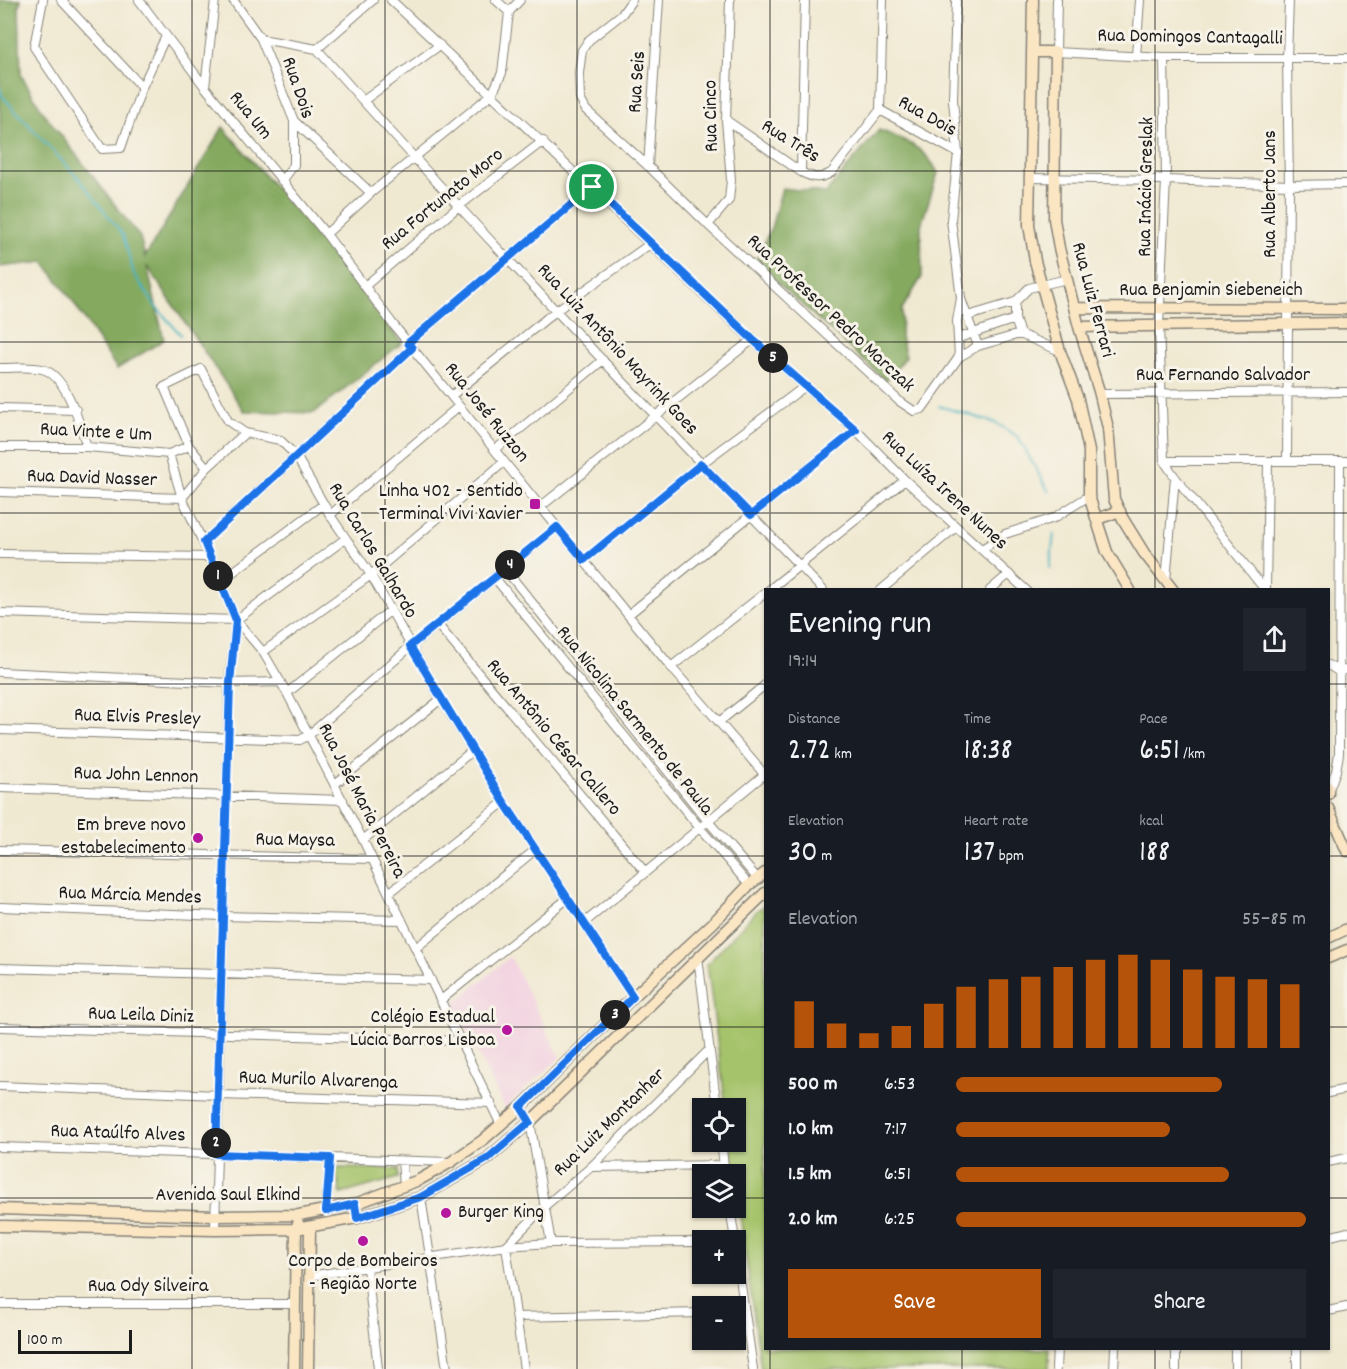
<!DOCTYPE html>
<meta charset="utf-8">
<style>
body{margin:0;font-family:Dekko,sans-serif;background:#20242c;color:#f1f3f6;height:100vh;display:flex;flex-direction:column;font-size:22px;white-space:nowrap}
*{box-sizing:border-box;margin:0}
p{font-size:20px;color:#9ea1a6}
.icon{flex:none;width:33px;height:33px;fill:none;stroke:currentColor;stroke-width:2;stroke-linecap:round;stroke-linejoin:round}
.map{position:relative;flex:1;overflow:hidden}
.drawer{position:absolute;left:764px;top:588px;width:566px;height:762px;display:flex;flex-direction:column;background:#171b24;border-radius:0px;box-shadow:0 2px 4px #0004}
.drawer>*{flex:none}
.buttons{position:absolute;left:692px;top:1098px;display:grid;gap:12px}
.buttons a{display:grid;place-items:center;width:54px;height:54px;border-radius:0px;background:#171b24;box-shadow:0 2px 4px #0004;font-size:30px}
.scale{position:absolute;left:18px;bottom:15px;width:114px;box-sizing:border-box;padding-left:6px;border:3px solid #1c1c1c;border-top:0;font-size:16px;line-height:21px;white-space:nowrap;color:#1c1c1c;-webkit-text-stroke:4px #f7f3e8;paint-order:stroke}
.pin{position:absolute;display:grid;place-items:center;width:51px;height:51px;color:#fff;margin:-26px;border:3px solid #fff;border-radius:50%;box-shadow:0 2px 6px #0007}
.km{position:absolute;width:30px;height:30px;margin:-15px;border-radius:50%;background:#222;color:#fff;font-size:16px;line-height:30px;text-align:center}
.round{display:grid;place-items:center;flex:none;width:63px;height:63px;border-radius:0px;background:#20242c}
.headline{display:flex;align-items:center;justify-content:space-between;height:102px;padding:0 24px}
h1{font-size:33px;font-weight:600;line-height:45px}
.stats{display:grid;grid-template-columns:repeat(3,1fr);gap:9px;height:102px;padding:6px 24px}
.stats div{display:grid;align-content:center}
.stats b{font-size:30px;font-weight:600}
.stats small{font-size:16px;font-weight:400}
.stats p{font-size:16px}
.chart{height:168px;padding:12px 24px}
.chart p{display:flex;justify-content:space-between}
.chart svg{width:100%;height:108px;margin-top:6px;stroke:#b45309;stroke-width:6}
.cta{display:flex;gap:12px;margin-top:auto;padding:12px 24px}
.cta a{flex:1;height:69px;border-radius:0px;background:#b45309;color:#fff;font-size:24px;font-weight:600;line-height:69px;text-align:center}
.cta a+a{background:#20242c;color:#f1f3f6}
ul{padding:0 24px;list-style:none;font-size:20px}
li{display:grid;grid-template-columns:96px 72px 1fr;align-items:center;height:45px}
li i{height:15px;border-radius:8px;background:#b45309}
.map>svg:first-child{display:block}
</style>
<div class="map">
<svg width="1347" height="1369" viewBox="0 0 1347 1369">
<rect width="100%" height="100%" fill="#f7f3e8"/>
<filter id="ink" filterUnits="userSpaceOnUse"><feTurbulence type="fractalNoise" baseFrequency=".0167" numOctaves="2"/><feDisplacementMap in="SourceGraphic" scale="12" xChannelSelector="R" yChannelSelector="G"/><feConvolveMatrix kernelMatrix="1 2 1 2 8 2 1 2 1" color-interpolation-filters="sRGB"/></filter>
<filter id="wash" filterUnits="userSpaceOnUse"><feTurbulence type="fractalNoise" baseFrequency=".008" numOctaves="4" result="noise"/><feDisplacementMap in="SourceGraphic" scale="24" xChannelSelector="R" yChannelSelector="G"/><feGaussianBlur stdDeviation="1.35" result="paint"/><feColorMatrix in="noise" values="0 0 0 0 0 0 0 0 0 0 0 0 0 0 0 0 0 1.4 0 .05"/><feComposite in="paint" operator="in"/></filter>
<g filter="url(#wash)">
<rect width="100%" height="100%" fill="#f0e9d2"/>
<path fill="#f2cfe0" d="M 510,957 L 560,1057 L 505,1108 L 453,1004 Z"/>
<path fill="#a5c36b" stroke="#607044" stroke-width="1.5" d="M 765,906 L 765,1348 L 1049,1349 L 1049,1369 L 761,1369 L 730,1142 L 735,1142 L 735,1108 L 726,1108 L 707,964 L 757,910 Z
M 335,1168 L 398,1169 L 398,1178 L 341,1194 Z"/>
<path fill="#84a95f" stroke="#50623e" stroke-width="1.5" d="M 0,0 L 21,0 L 19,6 L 21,75 L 43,112 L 140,237 L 145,257 L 223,127 L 317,236 L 402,343 L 314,413 L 244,411 L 147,266 L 164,340 L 117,369 L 71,299 L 44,262 L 0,267 Z
M 879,130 C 904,139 926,148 938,173 L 921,225 L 922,277 L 902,309 L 901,337 L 906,357 L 886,381 L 755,262 L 771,228 L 782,188 L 826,193 Z"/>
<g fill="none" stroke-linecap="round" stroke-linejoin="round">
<path stroke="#46b3c3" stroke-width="2" d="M 0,87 L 2,96 L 80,180 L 123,235 L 134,274 L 156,307 L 181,335
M 939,406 L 996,423 L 1018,437 L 1049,492
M 1050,568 L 1054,534"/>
</g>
</g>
<g filter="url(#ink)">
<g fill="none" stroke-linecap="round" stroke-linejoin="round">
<g stroke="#868277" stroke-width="10">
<path id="street" d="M 43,0 L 34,47 L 102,149 L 121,148 L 142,87 L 166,36
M 61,0 L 142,87
M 139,0 L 205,87
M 215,0 L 205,87 L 326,234
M 233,0 L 261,39 L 294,121 L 294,165 L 282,181
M 391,0 L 752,340 L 856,430 L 905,480 L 1026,590
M 496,0 L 509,12
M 520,0 L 509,12 L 502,73 L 492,94 L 371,193 L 326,234 L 392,323 L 628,615 L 671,667 L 765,775
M 632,0 L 622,14 L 589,40 L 582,50 L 579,73 L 580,99 L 586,110 L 648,166 L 708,225 L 899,401 L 914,411 L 922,409 L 959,357 L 957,321 L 961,298 L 951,220 L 958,153 L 953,100 L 956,0
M 1057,0 L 1056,52 L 1164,58 L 1347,58
M 261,39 L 317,49
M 317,49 C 480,234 651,412 823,590
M 317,49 L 373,0
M 1136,56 L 1140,0
M 1164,58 L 1166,180 L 1159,325 L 1164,461
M 363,101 L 440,45
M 880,110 L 883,0
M 880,110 L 958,153
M 726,120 L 801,172 C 813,178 820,180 832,172 L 880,110
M 294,121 L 371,193
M 648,166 L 659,0
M 801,172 L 805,0
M 1030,178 L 1166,180 L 1289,185 L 1347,184
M 708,225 L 729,200 L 731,180 L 726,120 L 730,0
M 365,286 L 459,206 L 543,141
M 961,299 L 978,346
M 1015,302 L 1015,319 L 1020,334
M 968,316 L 1015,302 L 1029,288 L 1067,279
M 959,338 L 1015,319
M 408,343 L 592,187
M 959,357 L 978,346 L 1020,334 L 1060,351
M 0,368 C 13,368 30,366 42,369 C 67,375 80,425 87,447
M 1100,394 L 1347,392
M 451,396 L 557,310 L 650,244
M 0,408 L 76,410
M 0,447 L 87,447 L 169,454 L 189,446
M 495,450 L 603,360
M 169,454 L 182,498 L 210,557 L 236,620 L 263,652 L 287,693 L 363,840 L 501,1125
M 1287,460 L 1289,185 L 1287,58 L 1289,0
M 1164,461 L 1347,461
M 1164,461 L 1175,477 L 1265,590
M 207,468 L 189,446 L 164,387 L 201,369 L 228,421 L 245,433 L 280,440 L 296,456 L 330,515 L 371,575 L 441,699 L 504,802 L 633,997
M 0,492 L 182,498
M 182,498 L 207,468 L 245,433
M 540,507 L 752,340
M 330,515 L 459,406
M 204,542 L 412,348
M 982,549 L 1005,534 L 1054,518 L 1089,496
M 0,554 L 210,557
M 584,560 L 701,464 L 804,387
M 505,569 L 707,820 L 757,878
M 494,577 L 699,827 L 749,885
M 221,581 L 324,504
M 1166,581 L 1175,477
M 769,590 L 905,480
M 881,590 L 956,527
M 990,590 L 1009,574
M 1266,590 L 1268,461
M 0,613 L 236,620
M 628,615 L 856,430
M 236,620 L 345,539
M 437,624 L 645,872
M 263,652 L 371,575 L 504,462
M 1328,665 L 1338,671 L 1347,670
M 671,667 L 765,593
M 0,672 L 229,683 L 281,682
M 287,693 L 391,610
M 719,722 L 765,685
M 0,730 L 300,740 L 309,735 L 410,647 L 557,527
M 335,784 L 441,699
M 0,788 L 343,800
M 1329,789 L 1336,771 L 1339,754 L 1340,461
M 363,840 L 472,751
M 0,850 L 372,859
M 389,893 L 504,802
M 0,907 L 222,916 L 402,920
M 584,923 L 765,774
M 416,948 L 535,850
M 698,957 L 717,1108
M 0,968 L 431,980
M 441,1000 L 567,899
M 0,1027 L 461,1041
M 0,1086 L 218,1095 L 491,1103
M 1328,1093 L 1347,1089
M 521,1107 L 530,1122 L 551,1243
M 721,1142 L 725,1174
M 0,1147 L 448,1162
M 402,1161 L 404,1186
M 1328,1162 L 1347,1158
M 591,1167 L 724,1165
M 421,1197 L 447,1369
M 730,1208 L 735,1240
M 326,1211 L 330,1158
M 215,1230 L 228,737 L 229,683 L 236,620
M 1328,1237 L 1347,1232
M 735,1243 L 753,1369
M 367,1268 L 378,1369
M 309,1276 L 506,1246 L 551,1243 L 702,1242
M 0,1304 L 295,1304
M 1328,1311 L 1347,1307
M 517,1317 L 702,1313
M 524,1369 L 506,1246 L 546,1205 L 591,1167 L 710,1049
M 1056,1369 L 1057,1348
M 1114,1369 L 1115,1348
M 1176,1369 L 1176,1348
M 1235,1369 L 1235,1348
M 1297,1369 L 1297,1348"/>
</g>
<g stroke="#868277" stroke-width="13">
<path id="secondary" d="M 1033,0 L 1029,225 L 1035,261 L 1060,351 L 1078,399 L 1089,451 L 1089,496 L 1107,552 L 1130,590
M 1032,52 L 1056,52 L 1054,219 L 1059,248 L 1079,327 L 1099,391 L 1108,428 L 1114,499 L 1123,519 L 1144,553 L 1173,590
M 1075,308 L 1347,309
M 1079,327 L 1347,323
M 1097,519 L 1120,511
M 1328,787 L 1328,794
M 1328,808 L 1347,851
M 1328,938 L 1347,929
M 1328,958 L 1347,950
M 0,1209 L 215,1216 L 299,1215 L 355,1204 L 419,1180 L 451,1162 L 483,1140 L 521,1107 L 633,997 L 713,923 L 749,885 L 765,873
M 0,1226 L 215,1230 L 296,1229 L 357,1218 L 421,1197 L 487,1159 L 530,1122 L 765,893
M 294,1369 L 296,1229 L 298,1223
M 308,1369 L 310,1228"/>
</g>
<use href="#street" stroke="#fff" stroke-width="8"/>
<use href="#secondary" stroke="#fbe6c4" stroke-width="10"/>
</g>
</g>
<g fill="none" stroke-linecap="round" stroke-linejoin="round" filter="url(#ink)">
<g stroke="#fff" stroke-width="12">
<path id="route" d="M 592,187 L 752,339 L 856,430 L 751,515 L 701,464 L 584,560 L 557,527 L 410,646 L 504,802 L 633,997 L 521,1107 L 530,1122 L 487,1159 L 421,1197 L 357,1218 L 355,1204 L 326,1211 L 330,1158 L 216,1154 L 230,683 L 236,620 L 204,542 L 412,348 L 408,343 Z"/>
</g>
<use href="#route" stroke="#1a73e8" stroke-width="8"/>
</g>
<path fill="none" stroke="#1c1c1c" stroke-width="1.5" stroke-opacity="0.55" d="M 192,0 L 192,1369M 385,0 L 385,1369M 577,0 L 577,1369M 770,0 L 770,590M 962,0 L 962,590M 1155,0 L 1155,590M 0,171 L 1347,171M 0,342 L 1347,342M 0,513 L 1347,513M 0,684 L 765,684M 1328,684 L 1347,684M 0,856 L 765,856M 1328,856 L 1347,856M 0,1027 L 765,1027M 1328,1027 L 1347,1027M 0,1198 L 702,1198M 735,1198 L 765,1198M 1328,1198 L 1347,1198M 770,1348 L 770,1369M 962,1348 L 962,1369M 1155,1348 L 1155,1369"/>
<g fill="#b5179e" stroke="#f7f3e8" stroke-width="2">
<rect x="529" y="498" width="12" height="12" rx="3"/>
<circle cx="198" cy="838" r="6"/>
<circle cx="507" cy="1030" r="6"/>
<circle cx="446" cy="1213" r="6"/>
<circle cx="363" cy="1241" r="6"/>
</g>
<g text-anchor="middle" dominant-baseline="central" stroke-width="6" stroke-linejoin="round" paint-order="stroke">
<g font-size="20" fill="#1c1c1c" stroke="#f7f3e8">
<text transform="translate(1190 38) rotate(1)">Rua Domingos Cantagalli</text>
<text transform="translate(638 82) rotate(-86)">Rua Seis</text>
<text transform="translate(297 88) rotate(71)">Rua Dois</text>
<text transform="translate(250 116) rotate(51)">Rua Um</text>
<text transform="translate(712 116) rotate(-91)">Rua Cinco</text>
<text transform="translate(927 117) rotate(29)">Rua Dois</text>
<text transform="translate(790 142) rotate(32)">Rua Três</text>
<text transform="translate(1147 187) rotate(-89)">Rua Inácio Greslak</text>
<text transform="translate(1271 194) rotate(-90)">Rua Alberto Jans</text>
<text transform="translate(443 200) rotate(-39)">Rua Fortunato Moro</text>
<text x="1211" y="291">Rua Benjamin Siebeneich</text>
<text transform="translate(1092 300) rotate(75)">Rua Luiz Ferrari</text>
<text transform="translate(830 314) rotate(43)">Rua Professor Pedro Marczak</text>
<text transform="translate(617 350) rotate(47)">Rua Luiz Antônio Mayrink Goes</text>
<text x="1223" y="376">Rua Fernando Salvador</text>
<text transform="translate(486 413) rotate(51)">Rua José Ruzzon</text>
<text transform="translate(96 433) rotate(3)">Rua Vinte e Um</text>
<text transform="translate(92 479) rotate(2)">Rua David Nasser</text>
<text transform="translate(944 491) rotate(43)">Rua Luíza Irene Nunes</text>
<text transform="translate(372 551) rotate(59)">Rua Carlos Galhardo</text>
<text transform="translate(137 718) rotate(2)">Rua Elvis Presley</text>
<text transform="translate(634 721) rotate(51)">Rua Nicolina Sarmento de Paula</text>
<text transform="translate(553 738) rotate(50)">Rua Antônio César Callero</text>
<text transform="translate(136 776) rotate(2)">Rua John Lennon</text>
<text transform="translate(361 801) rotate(63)">Rua José Maria Pereira</text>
<text transform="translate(295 841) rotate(1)">Rua Maysa</text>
<text transform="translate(130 896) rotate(2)">Rua Márcia Mendes</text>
<text transform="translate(141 1016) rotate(2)">Rua Leila Diniz</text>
<text transform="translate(318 1081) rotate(2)">Rua Murilo Alvarenga</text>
<text transform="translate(610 1123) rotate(-44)">Rua Luiz Montanher</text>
<text transform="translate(118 1134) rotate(2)">Rua Ataúlfo Alves</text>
<text x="228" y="1196">Avenida Saul Elkind</text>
<text x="148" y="1287">Rua Ody Silveira</text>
</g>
<g font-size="20" fill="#1c1c1c" stroke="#f7f3e8" text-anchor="end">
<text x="523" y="492">Linha 402 - Sentido<tspan x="523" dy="23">Terminal Vivi Xavier</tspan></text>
<text x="186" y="826">Em breve novo<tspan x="186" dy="23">estabelecimento</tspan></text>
<text x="495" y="1018">Colégio Estadual<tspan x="495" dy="23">Lúcia Barros Lisboa</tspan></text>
<text x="458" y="1213" text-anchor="start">Burger King</text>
<text x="363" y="1262" text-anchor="middle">Corpo de Bombeiros<tspan x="363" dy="23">- Região Norte</tspan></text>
</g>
</g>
</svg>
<div class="buttons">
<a><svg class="icon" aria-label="locate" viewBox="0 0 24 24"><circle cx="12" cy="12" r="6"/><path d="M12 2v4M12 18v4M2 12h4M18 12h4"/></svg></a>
<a><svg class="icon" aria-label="layers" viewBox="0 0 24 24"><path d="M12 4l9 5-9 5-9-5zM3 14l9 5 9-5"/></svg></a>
<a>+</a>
<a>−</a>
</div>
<div class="scale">100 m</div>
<div class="pin" style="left:592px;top:187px;background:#1e9e55"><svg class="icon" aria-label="arrive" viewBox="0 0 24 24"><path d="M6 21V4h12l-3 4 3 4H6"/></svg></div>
<b class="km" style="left:218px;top:576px">1</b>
<b class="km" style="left:216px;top:1143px">2</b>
<b class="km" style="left:615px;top:1015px">3</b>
<b class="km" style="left:510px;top:565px">4</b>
<b class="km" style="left:773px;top:358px">5</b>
<section class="drawer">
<div class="headline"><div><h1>Evening run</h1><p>19:14</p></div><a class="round"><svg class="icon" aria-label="share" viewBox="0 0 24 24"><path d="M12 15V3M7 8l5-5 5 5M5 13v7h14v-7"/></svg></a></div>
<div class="stats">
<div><p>Distance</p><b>2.72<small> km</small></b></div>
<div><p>Time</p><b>18:38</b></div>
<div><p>Pace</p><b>6:51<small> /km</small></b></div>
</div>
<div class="stats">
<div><p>Elevation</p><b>30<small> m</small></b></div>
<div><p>Heart rate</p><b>137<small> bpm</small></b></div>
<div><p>kcal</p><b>188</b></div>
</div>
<div class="chart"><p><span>Elevation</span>55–85 m</p>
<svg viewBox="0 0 160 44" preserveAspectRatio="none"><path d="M5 44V25M15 44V34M25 44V38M35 44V35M45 44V26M55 44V19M65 44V16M75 44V15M85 44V11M95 44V8M105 44V6M115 44V8M125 44V12M135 44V15M145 44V16M155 44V18"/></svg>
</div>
<ul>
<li><b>500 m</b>6:53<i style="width:76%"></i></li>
<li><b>1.0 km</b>7:17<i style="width:61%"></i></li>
<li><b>1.5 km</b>6:51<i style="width:78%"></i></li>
<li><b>2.0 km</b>6:25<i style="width:100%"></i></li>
</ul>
<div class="cta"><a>Save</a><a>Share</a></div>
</section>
</div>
